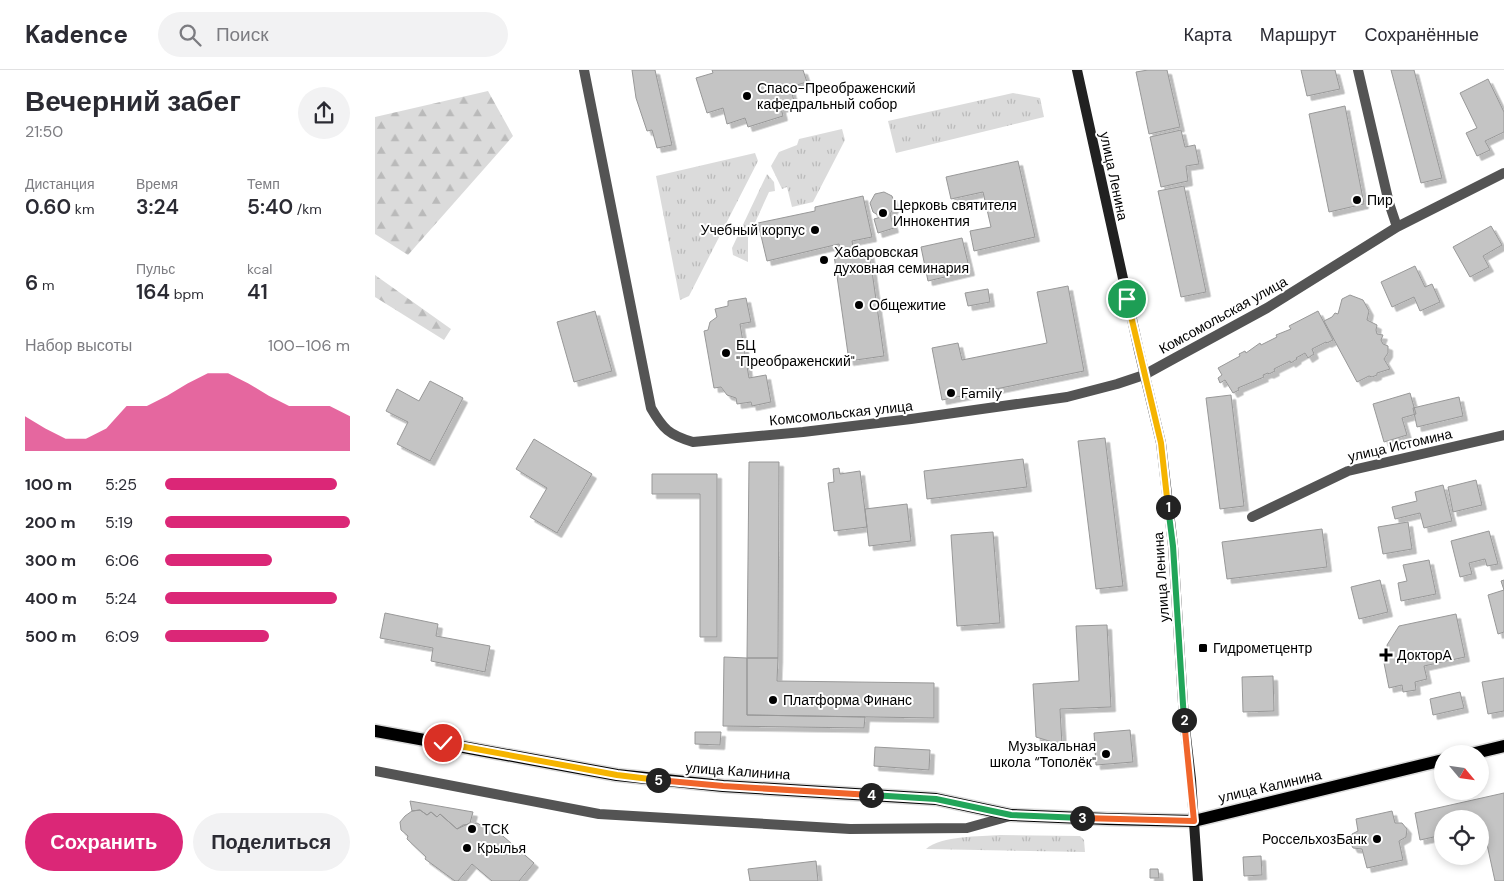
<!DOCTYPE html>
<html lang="ru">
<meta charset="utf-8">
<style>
body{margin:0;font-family:"DM Sans",sans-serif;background:#f2f2f3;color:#2b2b33;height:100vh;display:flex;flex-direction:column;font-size:19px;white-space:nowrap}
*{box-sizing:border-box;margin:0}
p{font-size:16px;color:#7c7c81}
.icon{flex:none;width:28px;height:28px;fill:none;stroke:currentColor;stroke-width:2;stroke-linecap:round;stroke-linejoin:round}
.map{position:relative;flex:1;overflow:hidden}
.details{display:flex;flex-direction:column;background:#fff;width:375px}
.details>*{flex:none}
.needle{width:32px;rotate:119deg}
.controls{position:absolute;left:1059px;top:675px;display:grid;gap:10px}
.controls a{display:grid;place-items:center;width:55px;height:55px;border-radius:50%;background:#fff;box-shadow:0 2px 8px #0003;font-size:25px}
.pin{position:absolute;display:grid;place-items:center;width:42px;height:42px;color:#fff;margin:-21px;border:2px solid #fff;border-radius:50%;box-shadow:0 1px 5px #0007}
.km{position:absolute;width:25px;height:25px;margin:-12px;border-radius:50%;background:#222;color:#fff;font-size:14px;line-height:25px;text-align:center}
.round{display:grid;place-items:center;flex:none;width:52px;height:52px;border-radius:26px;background:#f2f2f3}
.summary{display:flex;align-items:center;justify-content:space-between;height:85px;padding:0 25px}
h1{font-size:28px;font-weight:600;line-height:38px}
.stats{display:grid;grid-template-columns:repeat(3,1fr);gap:8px;height:85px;padding:5px 25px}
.stats div{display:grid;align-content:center}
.stats b{font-size:21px;font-weight:600}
.stats small{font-size:14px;font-weight:400}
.stats p{font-size:14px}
.chart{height:140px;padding:10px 25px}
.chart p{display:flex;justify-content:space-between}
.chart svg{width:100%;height:90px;margin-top:5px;fill:#db2777;opacity:.7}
.cta{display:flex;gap:10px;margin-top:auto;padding:10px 25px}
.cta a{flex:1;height:58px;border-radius:30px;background:#db2777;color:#fff;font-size:20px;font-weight:600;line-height:58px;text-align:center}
.cta a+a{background:#f2f2f3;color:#2b2b33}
ul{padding:0 25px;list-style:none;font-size:16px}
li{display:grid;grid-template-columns:80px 60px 1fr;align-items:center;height:38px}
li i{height:12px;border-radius:6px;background:#db2777}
header{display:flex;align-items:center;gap:30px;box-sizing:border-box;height:70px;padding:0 25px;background:#fff;border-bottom:1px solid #e1e1e2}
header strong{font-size:24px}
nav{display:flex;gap:28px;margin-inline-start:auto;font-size:18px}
.search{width:350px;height:45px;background:#f2f2f3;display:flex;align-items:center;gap:12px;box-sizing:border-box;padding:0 18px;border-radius:28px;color:#7c7c81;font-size:19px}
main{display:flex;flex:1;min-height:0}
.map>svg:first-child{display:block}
</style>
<header>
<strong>Kadence</strong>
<div class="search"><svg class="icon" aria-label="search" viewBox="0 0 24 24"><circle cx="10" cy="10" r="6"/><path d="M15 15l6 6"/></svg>Поиск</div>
<nav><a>Карта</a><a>Маршрут</a><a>Сохранённые</a></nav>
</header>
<main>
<section class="details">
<div class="summary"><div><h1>Вечерний забег</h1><p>21:50</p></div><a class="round"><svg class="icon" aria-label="share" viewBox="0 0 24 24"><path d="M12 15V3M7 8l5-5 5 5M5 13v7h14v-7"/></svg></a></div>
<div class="stats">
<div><p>Дистанция</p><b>0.60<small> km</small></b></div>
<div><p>Время</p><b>3:24</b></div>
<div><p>Темп</p><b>5:40<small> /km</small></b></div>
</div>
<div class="stats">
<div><b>6<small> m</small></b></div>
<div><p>Пульс</p><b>164<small> bpm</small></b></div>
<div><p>kcal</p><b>41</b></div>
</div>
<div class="chart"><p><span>Набор высоты</span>100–106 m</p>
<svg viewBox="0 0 160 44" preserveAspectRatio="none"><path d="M0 44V27L10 33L20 38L30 38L40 33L50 22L60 22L70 17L80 11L90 6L100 6L110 11L120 17L130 22L140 22L150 22L160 27V44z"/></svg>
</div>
<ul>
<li><b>100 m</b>5:25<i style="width:93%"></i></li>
<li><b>200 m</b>5:19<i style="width:100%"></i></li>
<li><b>300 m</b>6:06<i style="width:58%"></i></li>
<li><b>400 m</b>5:24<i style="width:93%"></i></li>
<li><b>500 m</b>6:09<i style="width:56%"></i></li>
</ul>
<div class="cta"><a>Сохранить</a><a>Поделиться</a></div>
</section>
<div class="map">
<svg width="1129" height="811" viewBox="0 0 1129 811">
<defs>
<pattern id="grass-tufts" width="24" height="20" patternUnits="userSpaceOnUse" patternTransform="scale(1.25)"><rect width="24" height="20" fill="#dbdbdb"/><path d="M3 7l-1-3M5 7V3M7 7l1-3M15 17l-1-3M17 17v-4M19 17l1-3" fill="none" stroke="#bababa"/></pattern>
<pattern id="forest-firs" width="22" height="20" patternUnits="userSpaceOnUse" patternTransform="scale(1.25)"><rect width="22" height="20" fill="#dbdbdb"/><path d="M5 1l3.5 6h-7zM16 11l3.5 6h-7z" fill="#bababa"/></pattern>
<filter id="shadow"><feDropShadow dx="4.5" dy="4.5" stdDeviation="0" flood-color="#0004"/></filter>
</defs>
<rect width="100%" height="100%" fill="#fff"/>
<path fill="url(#grass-tufts)" d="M 638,23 L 665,28 L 669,47 L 521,83 L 513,51 Z
M 467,59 L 470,70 L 438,132 L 417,137 L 412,117 L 407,119 L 396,96 L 404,82 L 422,75 L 424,69 Z
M 380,83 L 383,91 L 314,226 L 305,230 L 281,106 Z
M 392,104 L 399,112 L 400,121 L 394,122 L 373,168 L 373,192 L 358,185 L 357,178 Z
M 625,765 L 705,766 L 709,770 L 710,782 L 551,779 C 567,765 605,767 625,765 Z"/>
<path fill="url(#forest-firs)" d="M 113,21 L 138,66 L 33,185 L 0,164 L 0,47 Z
M 0,205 L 76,259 L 69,270 L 0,227 Z"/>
<path fill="#c4c4c4" stroke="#989898" filter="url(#shadow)" d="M 257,0 L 280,0 L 297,75 L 282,78 L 277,60 L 272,61 L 261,28 Z
M 337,0 L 428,0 L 432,12 L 415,17 L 420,34 L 406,38 L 408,46 L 373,57 L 370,48 L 352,54 L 348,38 L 332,43 L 321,8 L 338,3 Z
M 773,0 L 792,0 L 805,57 L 774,64 L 761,2 Z
M 926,0 L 960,0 L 965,19 L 932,26 Z
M 1016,0 L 1039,0 L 1067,108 L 1046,113 Z
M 1113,9 L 1129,42 L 1129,62 L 1110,71 L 1115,80 L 1102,86 L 1091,63 L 1102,58 L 1085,23 Z
M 970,36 L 989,134 L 954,142 L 934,44 Z
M 806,60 L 810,77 L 820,75 L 824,94 L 811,96 L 813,111 L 786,117 L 775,67 Z
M 643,91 L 660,167 L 599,181 L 595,161 L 616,157 L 608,122 L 576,129 L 571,107 Z
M 809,116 L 831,222 L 806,227 L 783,121 Z
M 509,122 L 517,126 L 520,136 L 515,144 L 519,158 L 503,163 L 499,149 L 506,147 L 498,142 L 495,133 L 500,124 Z
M 488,126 L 497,167 L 477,171 L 479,182 L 466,184 L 464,174 L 392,191 L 383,153 L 440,141 L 440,137 Z
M 1116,156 L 1127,175 L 1108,186 L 1114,197 L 1095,207 L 1078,177 Z
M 587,168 L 595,201 L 553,211 L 546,177 Z
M 494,180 L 509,286 L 474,291 L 459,185 Z
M 1040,196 L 1050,217 L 1057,214 L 1065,232 L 1045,241 L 1039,227 L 1017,237 L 1006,212 Z
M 693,216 L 709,301 L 567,330 L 557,278 L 583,273 L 587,290 L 672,273 L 662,222 Z
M 613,219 L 615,232 L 593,236 L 590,223 Z
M 975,225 L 988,230 L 994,241 L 992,250 L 1002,255 L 1001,260 L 1002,264 L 1008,265 L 1006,270 L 1008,274 L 1013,276 L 1013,283 L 1009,289 L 1015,299 L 1002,303 L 1002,305 L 997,307 L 994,306 L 982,312 L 949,251 L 957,247 L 960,243 L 963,244 L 967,229 Z
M 371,228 L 376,252 L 365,254 L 374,308 L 391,305 L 396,332 L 377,336 L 376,332 L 362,334 L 361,328 L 352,325 L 346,317 L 339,318 L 329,261 L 333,260 L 335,252 L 342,247 L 340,239 L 353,236 L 353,231 Z
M 220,241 L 237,301 L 199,312 L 182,252 Z
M 943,241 L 958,270 L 952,273 L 951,272 L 937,279 L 939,284 L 933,288 L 930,283 L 921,288 L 922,289 L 916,293 L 915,291 L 899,299 L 900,301 L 894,304 L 893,303 L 888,305 L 889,307 L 863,318 L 864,320 L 858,323 L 850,310 L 845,313 L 843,308 L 847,305 L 843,298 L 865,286 L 864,284 L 870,281 L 871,283 L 885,273 L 886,275 L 902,267 L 901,265 L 916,259 L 914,256 Z
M 55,311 L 88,328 L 55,391 L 22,374 L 33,352 L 11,341 L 22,319 L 44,331 Z
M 1035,323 L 1041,344 L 1027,348 L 1032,365 L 1009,372 L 998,334 Z
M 856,325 L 869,436 L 845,439 L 831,328 Z
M 1084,327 L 1088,346 L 1042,357 L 1038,338 Z
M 730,368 L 748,516 L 721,519 L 703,371 Z
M 159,369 L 217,404 L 182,463 L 155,447 L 172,418 L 141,399 Z
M 648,389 L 652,417 L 552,429 L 549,401 Z
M 374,392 L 404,392 L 403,588 L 372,588 Z
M 464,398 L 465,404 L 485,401 L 492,457 L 459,461 L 453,413 L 459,412 L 458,399 Z
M 277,404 L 342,404 L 342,567 L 325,567 L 325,424 L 277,424 Z
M 1101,410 L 1107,435 L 1078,442 L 1073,417 Z
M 1068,415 L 1077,451 L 1049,458 L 1045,443 L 1020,449 L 1017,437 L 1042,431 L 1040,422 Z
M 532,434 L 536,471 L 494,476 L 490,439 Z
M 1033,452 L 1037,479 L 1008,484 L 1003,457 Z
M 947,459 L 952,497 L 852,509 L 847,472 Z
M 1114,461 L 1123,494 L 1112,496 L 1110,489 L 1094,493 L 1097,504 L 1085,507 L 1076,471 Z
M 618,462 L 625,553 L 582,556 L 576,465 Z
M 1054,490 L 1061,524 L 1026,531 L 1023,513 L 1032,511 L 1028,495 Z
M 1005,510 L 1013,542 L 984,549 L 976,517 Z
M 1129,510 L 1129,562 L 1123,564 L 1113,525 L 1129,520 L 1126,511 Z
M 10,543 L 63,554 L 61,566 L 115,576 L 110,602 L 56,591 L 58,578 L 5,568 Z
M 1081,544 L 1090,587 L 1049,596 L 1052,609 L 1040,612 L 1041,620 L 1028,622 L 1027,615 L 1014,618 L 1007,583 L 1013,581 L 1012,575 L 1024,556 Z
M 732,555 L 736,637 L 685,639 L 687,675 L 661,667 L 658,614 L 704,611 L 701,556 Z
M 349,587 L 372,588 L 372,645 L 490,647 L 489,658 L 348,656 Z
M 372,588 L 403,588 L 402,611 L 559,613 L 559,648 L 372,645 Z
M 898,606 L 899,641 L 868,642 L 867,607 Z
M 1129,608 L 1129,641 L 1113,644 L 1107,612 Z
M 1085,622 L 1089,638 L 1058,645 L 1055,629 Z
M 755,660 L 758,692 L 721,695 L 719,663 Z
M 320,662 L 346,662 L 345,675 L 320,674 Z
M 500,677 L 555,680 L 554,700 L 499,696 Z
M 1129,723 L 1129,811 L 1120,811 L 1108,756 L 1105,757 L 1105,749 L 1068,749 L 1068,765 L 1045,770 L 1040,743 Z
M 35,731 L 98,742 L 95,753 L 82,759 L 65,744 L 62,747 L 56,742 L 52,745 L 45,740 L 37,741 Z
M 45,740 L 52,745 L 56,742 L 62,747 L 65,744 L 82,759 L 88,755 L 102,753 L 120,763 L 122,761 L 159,793 L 144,811 L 117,811 L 97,794 L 83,811 L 80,811 L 50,789 L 51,787 L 32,769 L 33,766 L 26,760 L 25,752 L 30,746 L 37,741 Z
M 1017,741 L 1020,753 L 1027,753 L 1032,759 L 1031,767 L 1024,771 L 1028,790 L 992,798 L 987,779 L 978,778 L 975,772 L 977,764 L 983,761 L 981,749 Z
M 886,786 L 887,805 L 869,806 L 868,787 Z
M 441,791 L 443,811 L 375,811 L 373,799 Z
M 775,799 L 783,799 L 784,808 L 775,808 Z"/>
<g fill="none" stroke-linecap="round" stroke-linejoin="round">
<g stroke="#dbdbdb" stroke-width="15">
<path id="primary" d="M 0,661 L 242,705 L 348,716 L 561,729 L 636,745 L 732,749 L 819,751 L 1068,690
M 1096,684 L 1129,676"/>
</g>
<path stroke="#545454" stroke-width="10" d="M 209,0 L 276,338 C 288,359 294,365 318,372 L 428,362 L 536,349 L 692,327 L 742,314 L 769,305 L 800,288 L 892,238 L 1022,157 L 1129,103
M 983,0 L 1014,133 L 1022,157
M 877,447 L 973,401 L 1129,365
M 0,701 L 224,744 L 475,759 L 592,758 L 635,746"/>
<path stroke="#212121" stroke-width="10" d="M 702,0 L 764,281 L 786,373 L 798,476 L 809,649 L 816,709 L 823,811"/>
<use href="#primary" stroke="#000" stroke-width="12"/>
</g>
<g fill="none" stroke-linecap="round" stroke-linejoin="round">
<g stroke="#fff" stroke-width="10">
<path id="split-1" d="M 752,229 L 786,373 L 793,437"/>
</g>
<g stroke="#fff" stroke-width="10">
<path id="split-2" d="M 793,437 L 798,476 L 809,650"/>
</g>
<g stroke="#fff" stroke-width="10">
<path id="split-3" d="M 707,748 L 819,751 L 809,650"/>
</g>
<g stroke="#fff" stroke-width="10">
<path id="split-4" d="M 496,725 L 561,729 L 636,745 L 707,748"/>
</g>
<g stroke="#fff" stroke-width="10">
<path id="split-5" d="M 283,710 L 348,716 L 496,725"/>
</g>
<g stroke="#fff" stroke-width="10">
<path id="split-6" d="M 68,673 L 242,705 L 283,710"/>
</g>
<use href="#split-1" stroke="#f5b400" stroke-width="6"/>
<use href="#split-2" stroke="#22a559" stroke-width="6"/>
<use href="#split-3" stroke="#f0652b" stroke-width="6"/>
<use href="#split-4" stroke="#22a559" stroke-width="6"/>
<use href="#split-5" stroke="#f0652b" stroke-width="6"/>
<use href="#split-6" stroke="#f5b400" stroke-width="6"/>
</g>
<g fill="#000" stroke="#fff" stroke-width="2">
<circle cx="372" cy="26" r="5"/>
<circle cx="982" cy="130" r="5"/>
<circle cx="508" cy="143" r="5"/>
<circle cx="440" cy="160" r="5"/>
<circle cx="449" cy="190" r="5"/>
<circle cx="484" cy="235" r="5"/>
<circle cx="351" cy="283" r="5"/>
<circle cx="576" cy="323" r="5"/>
<rect x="823" y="573" width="10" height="10" rx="2.5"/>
<path d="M1008.5 577.5h5v5h5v5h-5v5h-5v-5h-5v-5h5z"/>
<circle cx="398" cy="630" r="5"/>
<circle cx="731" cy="684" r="5"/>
<circle cx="97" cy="759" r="5"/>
<circle cx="1002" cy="769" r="5"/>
<circle cx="92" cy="778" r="5"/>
</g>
<g text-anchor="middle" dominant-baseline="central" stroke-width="4" stroke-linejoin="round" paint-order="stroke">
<g font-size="14" fill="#000" stroke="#fff" text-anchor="start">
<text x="382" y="18">Спасо-Преображенский<tspan x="382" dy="16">кафедральный собор</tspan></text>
<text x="992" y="130">Пир</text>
<text x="518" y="135">Церковь святителя<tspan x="518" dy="16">Иннокентия</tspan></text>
<text x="430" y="160" text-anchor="end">Учебный корпус</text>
<text x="459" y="182">Хабаровская<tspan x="459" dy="16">духовная семинария</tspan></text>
<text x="494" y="235">Общежитие</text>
<text x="361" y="275">БЦ<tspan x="361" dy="16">"Преображенский"</tspan></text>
<text x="586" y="323">Family</text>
<text x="838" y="578">Гидрометцентр</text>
<text x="1022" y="585">ДокторА</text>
<text x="408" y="630">Платформа Финанс</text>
<text x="721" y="676" text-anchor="end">Музыкальная<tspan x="721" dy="16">школа “Тополёк"</tspan></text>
<text x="107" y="759">ТСК</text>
<text x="992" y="769" text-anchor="end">РоссельхозБанк</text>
<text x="102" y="778">Крылья</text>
</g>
<g font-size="14" fill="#000" stroke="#fff">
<text transform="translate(739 106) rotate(78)">улица Ленина</text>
<text transform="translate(848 245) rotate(-29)">Комсомольская улица</text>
<text transform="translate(466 343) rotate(-6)">Комсомольская улица</text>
<text transform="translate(1025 375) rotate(-13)">улица Истомина</text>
<text transform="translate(786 507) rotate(-94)">улица Ленина</text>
<text transform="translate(363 701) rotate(4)">улица Калинина</text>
<text transform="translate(895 716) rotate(-13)">улица Калинина</text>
</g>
</g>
</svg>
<div class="controls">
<a><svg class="needle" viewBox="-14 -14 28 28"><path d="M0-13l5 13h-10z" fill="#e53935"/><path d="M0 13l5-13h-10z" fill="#7c7c81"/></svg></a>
<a><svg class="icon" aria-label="locate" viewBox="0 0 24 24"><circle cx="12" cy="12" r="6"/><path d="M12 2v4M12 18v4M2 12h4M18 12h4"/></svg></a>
</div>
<div class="pin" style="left:752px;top:229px;background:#1e9e55"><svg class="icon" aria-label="arrive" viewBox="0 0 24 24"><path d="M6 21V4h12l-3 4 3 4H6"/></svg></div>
<div class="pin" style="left:68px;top:673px;background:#d93025"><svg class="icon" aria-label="check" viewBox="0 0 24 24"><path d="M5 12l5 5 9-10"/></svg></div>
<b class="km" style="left:793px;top:437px">1</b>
<b class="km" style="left:809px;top:650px">2</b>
<b class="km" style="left:707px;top:748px">3</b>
<b class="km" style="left:496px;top:725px">4</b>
<b class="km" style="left:283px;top:710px">5</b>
</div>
</main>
